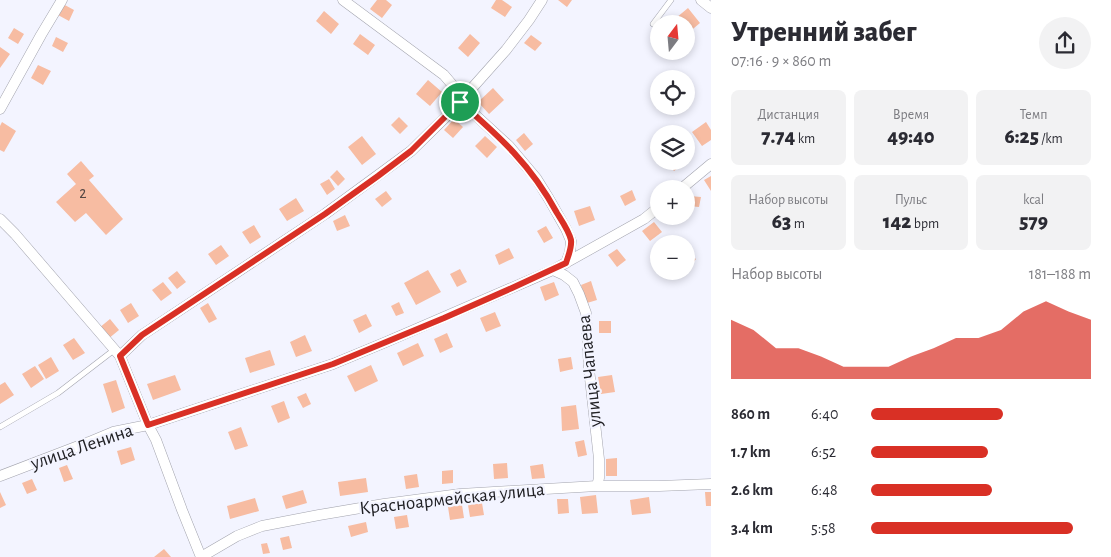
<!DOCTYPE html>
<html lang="ru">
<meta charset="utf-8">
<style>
body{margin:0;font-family:"Alegreya Sans",sans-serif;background:#f2f2f3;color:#2b2b33;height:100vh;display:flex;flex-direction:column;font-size:19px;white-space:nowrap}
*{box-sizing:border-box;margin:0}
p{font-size:16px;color:#7c7c81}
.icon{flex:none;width:28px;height:28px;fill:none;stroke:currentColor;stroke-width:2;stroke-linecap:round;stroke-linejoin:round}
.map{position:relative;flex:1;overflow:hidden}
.details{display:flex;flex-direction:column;background:#fff;width:400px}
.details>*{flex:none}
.needle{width:32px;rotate:16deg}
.buttons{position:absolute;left:650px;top:15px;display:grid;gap:10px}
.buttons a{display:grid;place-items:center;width:45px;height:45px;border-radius:50%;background:#fff;box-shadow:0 2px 8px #0003;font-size:25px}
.pin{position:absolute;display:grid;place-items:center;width:42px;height:42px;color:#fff;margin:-21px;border:2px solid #fff;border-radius:50%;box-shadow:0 1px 5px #0007}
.round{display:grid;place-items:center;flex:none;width:52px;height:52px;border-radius:26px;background:#f2f2f3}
.overview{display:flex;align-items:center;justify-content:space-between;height:85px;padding:0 20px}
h1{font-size:28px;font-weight:800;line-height:38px}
.stats{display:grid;grid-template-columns:repeat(3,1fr);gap:8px;height:85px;padding:5px 20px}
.stats div{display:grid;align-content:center;border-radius:8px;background:#f2f2f3;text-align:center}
.stats b{font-size:21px;font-weight:800}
.stats small{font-size:14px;font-weight:400}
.stats p{font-size:14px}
.chart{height:140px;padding:10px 20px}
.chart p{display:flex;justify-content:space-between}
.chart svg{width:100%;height:90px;margin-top:5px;fill:#d93025;opacity:.7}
ul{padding:0 20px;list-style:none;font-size:16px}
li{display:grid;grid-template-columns:80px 60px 1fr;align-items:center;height:38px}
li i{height:12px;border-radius:6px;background:#d93025}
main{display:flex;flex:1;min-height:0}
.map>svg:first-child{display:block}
</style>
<main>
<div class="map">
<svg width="711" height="557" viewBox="0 0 711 557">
<rect width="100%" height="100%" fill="#f3f4ff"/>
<path fill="#f7bca2" d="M 377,0 L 386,0 L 392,5 L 382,18 L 370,9 Z
M 496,0 L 502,0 L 512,7 L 505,17 L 491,8 Z
M 558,0 L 572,0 L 567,7 Z
M 63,4 L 74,10 L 69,21 L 58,15 Z
M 688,8 L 700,23 L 688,33 L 686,30 L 686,24 L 681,24 L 676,18 Z
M 324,11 L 339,24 L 331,34 L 316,21 Z
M 14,28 L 24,34 L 18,44 L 8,38 Z
M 360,34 L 375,45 L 368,55 L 353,44 Z
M 470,34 L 480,43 L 468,57 L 458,48 Z
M 531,35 L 542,43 L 535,51 L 524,43 Z
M 56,37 L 68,43 L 63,52 L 52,46 Z
M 0,47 L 10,54 L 0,68 Z
M 38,65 L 51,71 L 43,85 L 31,78 Z
M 428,80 L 442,92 L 430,106 L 416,94 Z
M 493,88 L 504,100 L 489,114 L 478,102 Z
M 399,117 L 408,126 L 400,134 L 391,125 Z
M 454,119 L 463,127 L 453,138 L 444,130 Z
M 2,122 L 16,131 L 4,152 L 0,150 L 0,126 Z
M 706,122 L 711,130 L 711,140 L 702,146 L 692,132 Z
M 524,133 L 533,144 L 525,151 L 516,140 Z
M 362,136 L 376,154 L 362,165 L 348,147 Z
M 485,136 L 497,147 L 487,158 L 475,146 Z
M 686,156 L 689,160 L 674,171 L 666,161 L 686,161 Z
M 81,161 L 94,176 L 89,180 L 123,219 L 106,235 L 86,213 L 75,222 L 56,202 L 76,184 L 67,174 Z
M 337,170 L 345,179 L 338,186 L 330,177 Z
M 711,176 L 711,191 L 704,180 Z
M 329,179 L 335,189 L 327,195 L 320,184 Z
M 632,190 L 636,200 L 625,206 L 620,196 Z
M 386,191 L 392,199 L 382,207 L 375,199 Z
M 689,196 L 701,197 L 699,207 L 688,206 Z
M 296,198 L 304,211 L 287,221 L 279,209 Z
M 590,206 L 595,220 L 579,226 L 574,211 Z
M 345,215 L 350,226 L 337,231 L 333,221 Z
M 654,222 L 662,232 L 650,241 L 642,231 Z
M 254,225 L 261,237 L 250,244 L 242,232 Z
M 546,226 L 553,238 L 544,243 L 537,231 Z
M 221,245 L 229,256 L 216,265 L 208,254 Z
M 509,248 L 514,258 L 499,265 L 495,255 Z
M 617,249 L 626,260 L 617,267 L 608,255 Z
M 686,252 L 696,259 L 684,274 L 680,271 L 686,271 Z
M 460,269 L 467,282 L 457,287 L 450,274 Z
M 428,270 L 441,292 L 416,305 L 404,283 Z
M 177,271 L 186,282 L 177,289 L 168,278 Z
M 591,281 L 597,300 L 587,303 L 581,285 Z
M 163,282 L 172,293 L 161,301 L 152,290 Z
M 554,282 L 559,295 L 545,301 L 540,287 Z
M 399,302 L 404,313 L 396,316 L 391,306 Z
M 131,303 L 139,316 L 128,323 L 120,310 Z
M 208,303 L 217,319 L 209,323 L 200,308 Z
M 495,312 L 501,326 L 486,332 L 480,318 Z
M 366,314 L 372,326 L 359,333 L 353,320 Z
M 110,319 L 119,330 L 108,339 L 99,328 Z
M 599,321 L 611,321 L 611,333 L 599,333 Z
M 447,333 L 453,347 L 440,353 L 434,339 Z
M 305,335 L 312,351 L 296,357 L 290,342 Z
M 74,338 L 85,353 L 73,360 L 63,345 Z
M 418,343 L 424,356 L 403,366 L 397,353 Z
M 270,350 L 275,365 L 250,373 L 245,358 Z
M 51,357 L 59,371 L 46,379 L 38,365 Z
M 571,357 L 573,369 L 560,372 L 558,359 Z
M 371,365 L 378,381 L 355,392 L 347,376 Z
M 35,366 L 44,379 L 31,388 L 22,374 Z
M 175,375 L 181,390 L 153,400 L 147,384 Z
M 612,375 L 615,392 L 601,394 L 598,377 Z
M 116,380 L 125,408 L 112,413 L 103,384 Z
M 5,382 L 14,395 L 0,404 L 0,385 Z
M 306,393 L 311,404 L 303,408 L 297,397 Z
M 284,401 L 290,418 L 278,423 L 271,406 Z
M 576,405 L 579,429 L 562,431 L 561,407 Z
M 241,427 L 248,446 L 235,450 L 228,432 Z
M 584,440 L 587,455 L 578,457 L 575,442 Z
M 131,447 L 135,460 L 121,465 L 117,451 Z
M 617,458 L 617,476 L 606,476 L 606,459 Z
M 507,463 L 508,478 L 494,479 L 493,464 Z
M 543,464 L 545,478 L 532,479 L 530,466 Z
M 67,465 L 73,479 L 64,482 L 59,468 Z
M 453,470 L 453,483 L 442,484 L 442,471 Z
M 417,474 L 419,487 L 406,489 L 404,476 Z
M 366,478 L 368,492 L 340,496 L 338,482 Z
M 32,479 L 37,490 L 27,494 L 22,483 Z
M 303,490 L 307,503 L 286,509 L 282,496 Z
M 0,492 L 6,505 L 0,508 Z
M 705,492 L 711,492 L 711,506 L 706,506 Z
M 596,495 L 598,513 L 582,514 L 580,497 Z
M 649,497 L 651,513 L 632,515 L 630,500 Z
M 255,498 L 259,511 L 230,519 L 227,506 Z
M 557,499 L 568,499 L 569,513 L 558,514 Z
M 482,503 L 484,515 L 470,517 L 468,505 Z
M 462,505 L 464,518 L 450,520 L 448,507 Z
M 407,515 L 409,527 L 396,529 L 394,517 Z
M 366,522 L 368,532 L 351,537 L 348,526 Z
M 289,536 L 292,548 L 283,550 L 280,538 Z
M 267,543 L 270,553 L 263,554 L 261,544 Z
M 164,549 L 171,557 L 154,557 Z"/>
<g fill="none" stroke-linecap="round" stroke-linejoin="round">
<g stroke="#a3a4ae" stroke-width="6">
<path id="lane" d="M 653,24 L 671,0
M 0,427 L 58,393 L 114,350"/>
</g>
<g stroke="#a3a4ae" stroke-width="11">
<path id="street" d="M 343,0 L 444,75 L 455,88 L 461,102 L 509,146 L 536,178 L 549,199 L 566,229 L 571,241 L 570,252 L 566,263
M 701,0 L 711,8
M 0,109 L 41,35 L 62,0
M 681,189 L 711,164
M 0,219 L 15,234 L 120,356 L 148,425 L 156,440 L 182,510 L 201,557
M 553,270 L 564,275 L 573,282 L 579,294 L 586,313 L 589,369 L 599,459 L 599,478 L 597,486
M 120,356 L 142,335 L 325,214 L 411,151 L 461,102 L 473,87 L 506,50 L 529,20 L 542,0
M 0,476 L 89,442 L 113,432 L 148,425 L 333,364 L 386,342 L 553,270 L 644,219 L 659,207
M 201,557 L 237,536 L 262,526 L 319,515 L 384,504 L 460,494 L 511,491 L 597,486 L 659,486 L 711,484"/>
</g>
<use href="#lane" stroke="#fff" stroke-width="5"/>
<use href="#street" stroke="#fff" stroke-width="10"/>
</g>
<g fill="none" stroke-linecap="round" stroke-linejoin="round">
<g stroke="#fff" stroke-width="10">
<path id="route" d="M 460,102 C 500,137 531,165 557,213 C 562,221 569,231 571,240 C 572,248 568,256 566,263 L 512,288 L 444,318 L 333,364 L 148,425 L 120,356 L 142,335 L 325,214 L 378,176 L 411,151 Z"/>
</g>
<use href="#route" stroke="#d93025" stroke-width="6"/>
</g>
<g text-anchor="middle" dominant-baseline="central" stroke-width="4.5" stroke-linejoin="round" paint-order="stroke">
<g font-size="16" fill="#564844">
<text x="83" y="193">2</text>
</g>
<g font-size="19" fill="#212125" stroke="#f3f4ff">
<text transform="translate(590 371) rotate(-96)">улица Чапаева</text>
<text transform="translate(82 447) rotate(-19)">улица Ленина</text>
<text transform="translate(452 499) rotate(-6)">Красноармейская улица</text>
</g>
</g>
</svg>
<div class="buttons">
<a><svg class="needle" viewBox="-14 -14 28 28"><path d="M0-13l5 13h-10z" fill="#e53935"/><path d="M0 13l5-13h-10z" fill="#7c7c81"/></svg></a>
<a><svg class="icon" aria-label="locate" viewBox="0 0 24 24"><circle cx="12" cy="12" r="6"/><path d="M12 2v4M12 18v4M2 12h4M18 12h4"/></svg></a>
<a><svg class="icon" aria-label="layers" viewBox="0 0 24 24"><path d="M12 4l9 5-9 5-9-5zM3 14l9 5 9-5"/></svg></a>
<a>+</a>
<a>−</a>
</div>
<div class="pin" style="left:460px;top:102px;background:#1e9e55"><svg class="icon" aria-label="arrive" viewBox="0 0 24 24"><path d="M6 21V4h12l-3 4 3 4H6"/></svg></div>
</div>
<section class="details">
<div class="overview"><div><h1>Утренний забег</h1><p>07:16 · 9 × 860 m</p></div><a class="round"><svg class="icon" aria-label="share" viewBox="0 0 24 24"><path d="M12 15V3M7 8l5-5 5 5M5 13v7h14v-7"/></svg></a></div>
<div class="stats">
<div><p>Дистанция</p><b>7.74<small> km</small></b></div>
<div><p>Время</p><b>49:40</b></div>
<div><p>Темп</p><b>6:25<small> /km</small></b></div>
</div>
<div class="stats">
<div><p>Набор высоты</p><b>63<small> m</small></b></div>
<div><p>Пульс</p><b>142<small> bpm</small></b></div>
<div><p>kcal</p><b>579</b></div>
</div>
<div class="chart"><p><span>Набор высоты</span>181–188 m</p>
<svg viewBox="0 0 160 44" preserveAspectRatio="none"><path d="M0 44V15L10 20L20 29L30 29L40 33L50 38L60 38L70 38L80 33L90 29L100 24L110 24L120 20L130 11L140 6L150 11L160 15V44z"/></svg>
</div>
<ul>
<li><b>860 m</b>6:40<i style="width:60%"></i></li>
<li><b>1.7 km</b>6:52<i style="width:53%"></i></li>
<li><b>2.6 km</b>6:48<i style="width:55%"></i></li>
<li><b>3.4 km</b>5:58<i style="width:92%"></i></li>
</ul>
</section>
</main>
